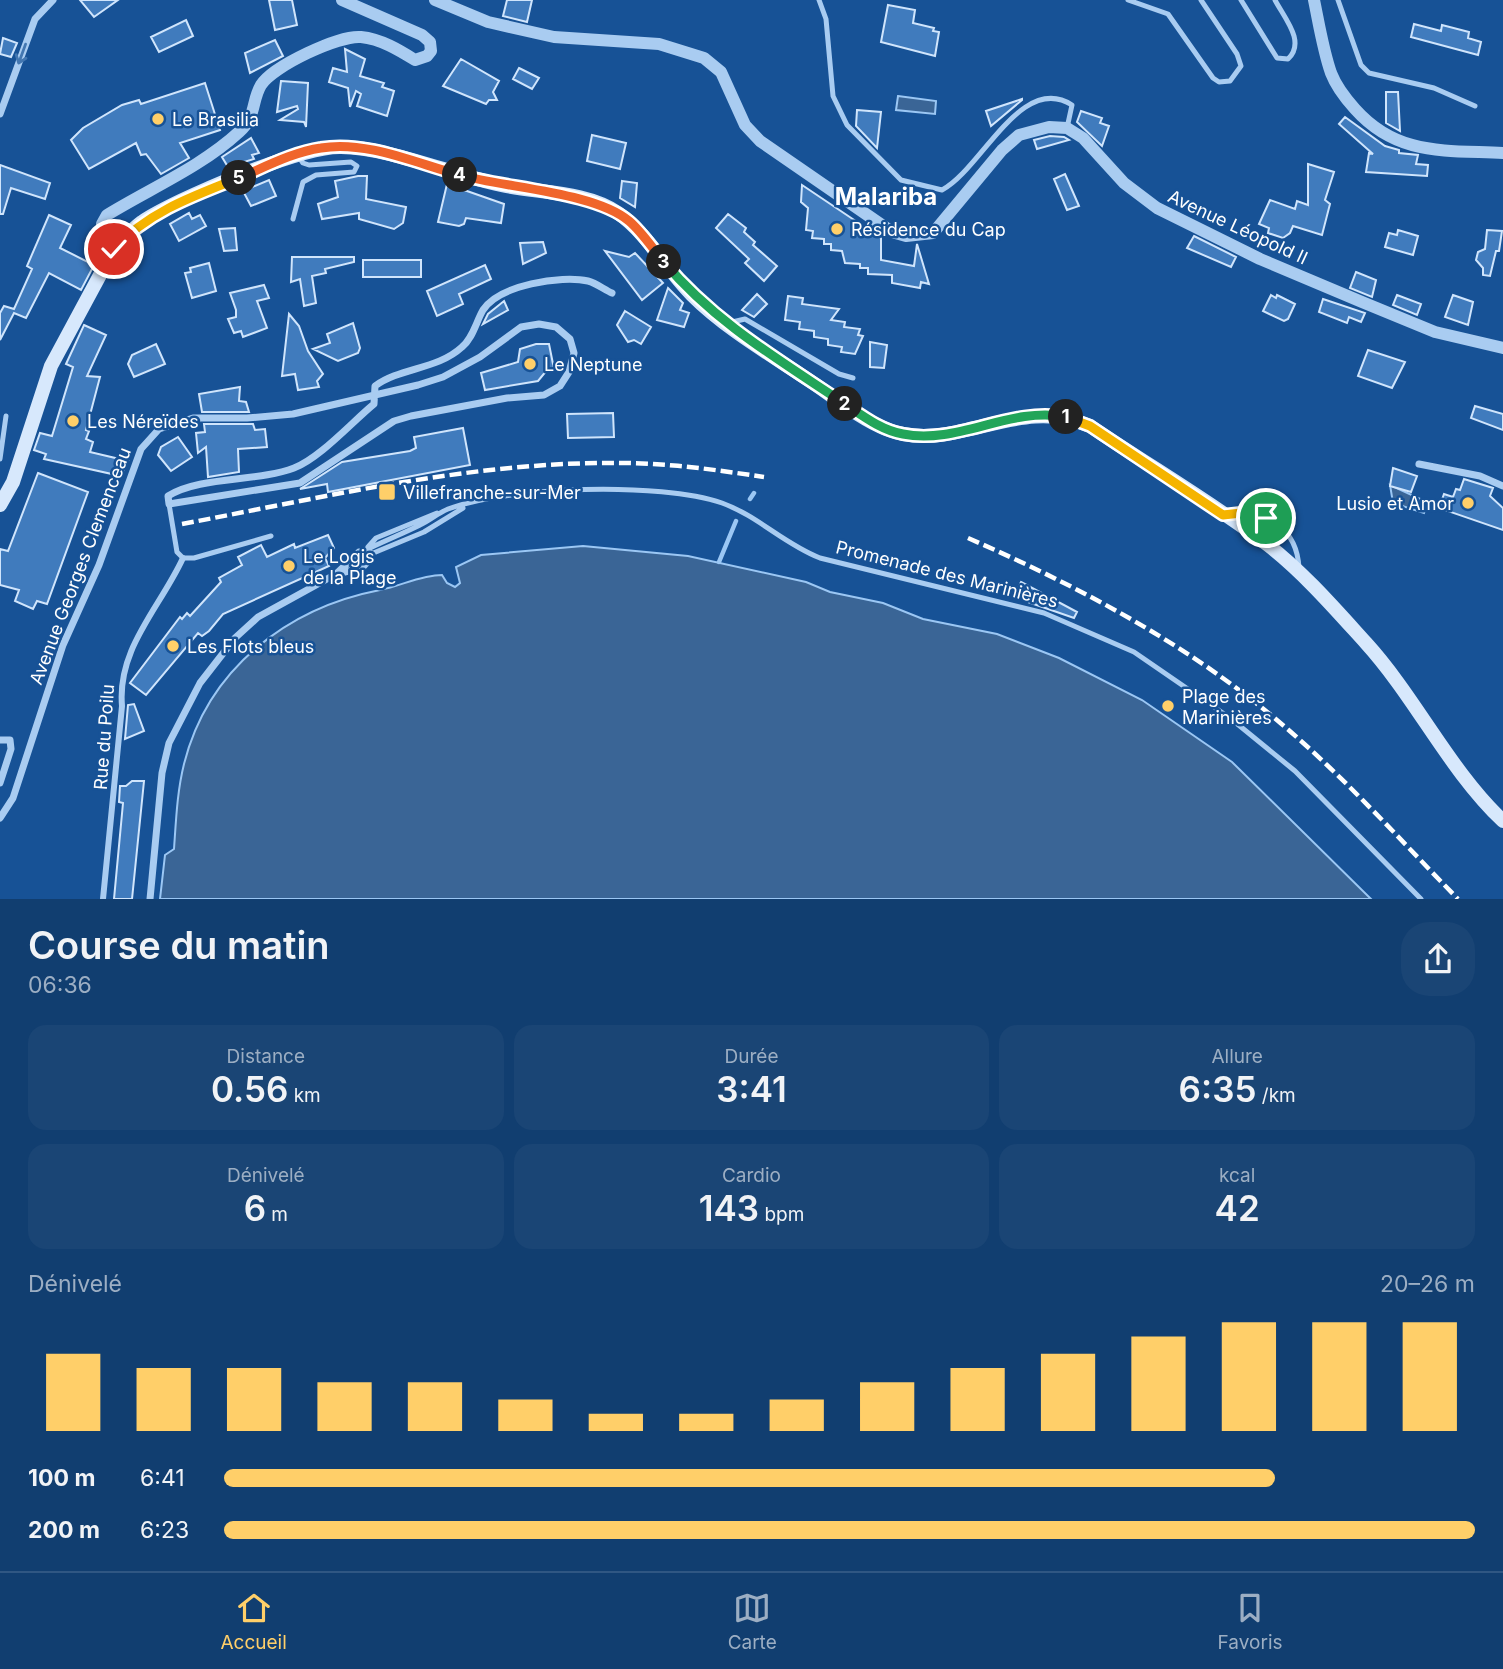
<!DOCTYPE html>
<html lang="fr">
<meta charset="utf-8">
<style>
body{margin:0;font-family:Inter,sans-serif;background:#1a4575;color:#f1f3f6;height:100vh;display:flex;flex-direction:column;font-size:26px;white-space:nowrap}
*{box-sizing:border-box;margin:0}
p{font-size:23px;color:#9caec3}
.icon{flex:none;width:38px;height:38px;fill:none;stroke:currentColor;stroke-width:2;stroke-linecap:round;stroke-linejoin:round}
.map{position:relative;height:899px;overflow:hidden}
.drawer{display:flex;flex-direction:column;background:#113e70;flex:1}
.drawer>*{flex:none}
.pin{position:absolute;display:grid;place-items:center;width:60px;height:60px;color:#fff;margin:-30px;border:4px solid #fff;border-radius:50%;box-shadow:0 2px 7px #0007}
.km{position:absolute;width:35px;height:35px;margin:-18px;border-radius:50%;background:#222;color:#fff;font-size:19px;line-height:35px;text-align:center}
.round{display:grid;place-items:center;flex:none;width:74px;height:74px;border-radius:28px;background:#1a4575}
.head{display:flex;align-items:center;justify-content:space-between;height:119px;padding:0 28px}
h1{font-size:38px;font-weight:600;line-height:52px}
.metrics{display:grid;grid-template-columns:repeat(3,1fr);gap:10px;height:119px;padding:7px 28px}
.metrics div{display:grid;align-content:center;border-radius:18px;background:#1a4575;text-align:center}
.metrics b{font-size:35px;font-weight:600}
.metrics small{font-size:19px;font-weight:400}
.metrics p{font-size:19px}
.chart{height:196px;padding:14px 28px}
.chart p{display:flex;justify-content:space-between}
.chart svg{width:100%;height:126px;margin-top:7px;stroke:#ffcf69;stroke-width:6}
ul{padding:0 28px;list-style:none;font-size:23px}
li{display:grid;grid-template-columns:112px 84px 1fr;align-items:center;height:52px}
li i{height:18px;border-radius:9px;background:#ffcf69}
.menu{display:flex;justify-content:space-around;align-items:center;height:98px;border-top:2px solid #305783;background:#113e70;font-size:19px;color:#9caec3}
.menu a{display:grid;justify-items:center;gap:4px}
.menu .selected{color:#ffcf69}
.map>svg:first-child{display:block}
</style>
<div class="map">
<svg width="1503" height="899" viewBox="0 0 1503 899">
<rect width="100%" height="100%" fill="#175296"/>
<path fill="#3a6596" stroke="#9bc7f4" stroke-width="2" d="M 898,96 L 936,101 L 935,114 L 896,110 Z
M 1390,485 L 1427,502 L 1424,513 L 1393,503 Z
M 583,546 L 688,556 L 806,582 L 830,592 L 883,603 L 923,619 L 997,634 L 1059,658 L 1142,700 L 1232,762 L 1371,899 L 160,899 L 165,855 L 174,849 C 176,821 177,792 184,764 C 208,669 287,608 380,590 C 401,586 421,575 442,575 L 447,583 L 455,587 L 460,583 L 456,567 L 481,555 Z"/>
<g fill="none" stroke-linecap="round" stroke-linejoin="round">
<path stroke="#9bc7f4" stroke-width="4.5" d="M 750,499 L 754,493
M 719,562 L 736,521"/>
</g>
<path fill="#407bbd" stroke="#d0e5fc" stroke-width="2" d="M 80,0 L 118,0 L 94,17 Z
M 269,0 L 292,0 L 297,25 L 275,30 Z
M 507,0 L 532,0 L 527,22 L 503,16 Z
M 888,5 L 915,10 L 913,23 L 934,28 L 933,31 L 939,32 L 935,56 L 881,42 Z
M 186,20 L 193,36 L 159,52 L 151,37 Z
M 1414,24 L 1441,31 L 1442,25 L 1469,32 L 1468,38 L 1481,42 L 1478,55 L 1411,37 Z
M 3,38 L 17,43 L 11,57 L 0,54 Z
M 275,40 L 283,56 L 250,73 L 245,53 Z
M 345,49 L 365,59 L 360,76 L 384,83 L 382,87 L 394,91 L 387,116 L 357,106 L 361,94 L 356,91 L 350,107 L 348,88 L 329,82 L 333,68 L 347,72 Z
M 461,59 L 499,81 L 493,92 L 497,100 L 489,100 L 486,104 L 443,86 Z
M 519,68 L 539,78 L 532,89 L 513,79 Z
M 281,81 L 308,83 L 306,127 L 304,122 L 280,120 L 298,109 L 297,106 L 277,112 Z
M 205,83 L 220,130 L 180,143 L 189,158 L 161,174 L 146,154 L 141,155 L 136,143 L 89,169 L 71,140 L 83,128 L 122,105 L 139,100 L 141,104 Z
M 1386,92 L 1398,92 L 1400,131 L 1386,123 Z
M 1022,99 L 1022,100 L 991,126 L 986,111 Z
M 857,110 L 881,112 L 877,148 L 856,126 Z
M 1081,111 L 1102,118 L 1100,123 L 1109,126 L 1102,146 L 1077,122 Z
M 1345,117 L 1385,146 L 1399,150 L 1399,153 L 1418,155 L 1416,164 L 1428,165 L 1427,176 L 1366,172 L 1369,153 L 1373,154 L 1339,124 Z
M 592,135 L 626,143 L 620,169 L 587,161 Z
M 1050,136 L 1064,137 L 1069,140 L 1037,149 L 1034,140 Z
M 251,138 L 259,153 L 252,155 L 254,159 L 228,167 L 222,157 Z
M 1308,164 L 1334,172 L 1325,200 L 1330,204 L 1322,235 L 1293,226 L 1290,233 L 1283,238 L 1268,233 L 1269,228 L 1259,224 L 1270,200 L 1295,209 L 1297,201 L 1308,205 Z
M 0,165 L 50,183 L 45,199 L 11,188 L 3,214 L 0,214 Z
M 1065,174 L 1079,206 L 1067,210 L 1054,179 Z
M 358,176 L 367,176 L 366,199 L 406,207 L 403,223 L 394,229 L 359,219 L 359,213 L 322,219 L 318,204 L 338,197 L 335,181 Z
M 269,180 L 276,196 L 251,206 L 243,191 Z
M 622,181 L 637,183 L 635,207 L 620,198 Z
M 447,184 L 504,204 L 501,223 L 466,218 L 464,224 L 459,226 L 438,222 Z
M 802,185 L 881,238 L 881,260 L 914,266 L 917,244 L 929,284 L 921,282 L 920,288 L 892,283 L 892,275 L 868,274 L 868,268 L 860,268 L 860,264 L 845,263 L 842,251 L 831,250 L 831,244 L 824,244 L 824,239 L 812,238 L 813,231 L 806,230 L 808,208 L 801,202 Z
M 189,213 L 192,219 L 200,215 L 206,226 L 179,241 L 170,224 Z
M 728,214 L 746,228 L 744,232 L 755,242 L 753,245 L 777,266 L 764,281 L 745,263 L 749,259 L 716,228 Z
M 49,215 L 71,225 L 60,248 L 92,264 L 92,269 L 81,290 L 49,273 L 26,318 L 14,313 L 0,340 L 0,313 L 4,306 L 14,309 L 32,269 L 27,266 Z
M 235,228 L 237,250 L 224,251 L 219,229 Z
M 1398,230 L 1418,236 L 1413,255 L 1385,247 L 1389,233 L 1397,235 Z
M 1487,230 L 1502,231 L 1499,251 L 1496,251 L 1490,276 L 1483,275 L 1483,268 L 1476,260 L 1478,252 L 1485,249 Z
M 1194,236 L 1236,257 L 1231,267 L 1187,248 Z
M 543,242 L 546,253 L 523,264 L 520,243 Z
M 605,251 L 629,257 L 635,253 L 663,283 L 642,300 Z
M 292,257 L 354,257 L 354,262 L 325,269 L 326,273 L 312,276 L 316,303 L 304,306 L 300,279 L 291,282 Z
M 363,260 L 421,260 L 421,277 L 363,277 Z
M 209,263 L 216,291 L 192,298 L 185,273 L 191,272 L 190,268 Z
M 485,265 L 491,279 L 459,294 L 463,304 L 437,316 L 427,291 Z
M 1356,272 L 1376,280 L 1372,297 L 1350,288 Z
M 264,285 L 269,298 L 257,301 L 267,328 L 243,337 L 241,331 L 234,333 L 228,319 L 236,317 L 236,310 L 230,293 Z
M 668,288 L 683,303 L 680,310 L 689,313 L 684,327 L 657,320 Z
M 757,294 L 767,304 L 754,317 L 742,310 Z
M 1271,295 L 1276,298 L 1277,295 L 1295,304 L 1288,319 L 1284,321 L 1263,311 Z
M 1397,295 L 1421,304 L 1417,315 L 1393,305 Z
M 1453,295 L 1473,302 L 1468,325 L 1445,317 Z
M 788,296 L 803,298 L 802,304 L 839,309 L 831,320 L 845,322 L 844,327 L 860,329 L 858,335 L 863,336 L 855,354 L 841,352 L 842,347 L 828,345 L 828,339 L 814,337 L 814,331 L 799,329 L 800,322 L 785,320 Z
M 1323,299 L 1365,313 L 1361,322 L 1349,317 L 1347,323 L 1319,312 Z
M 504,301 L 508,310 L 483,324 L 488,314 Z
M 625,311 L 651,327 L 641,344 L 634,340 L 628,342 L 617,325 Z
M 289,314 L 299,326 L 308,351 L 323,374 L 317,381 L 319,387 L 298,390 L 295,374 L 282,376 Z
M 353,323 L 360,348 L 358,353 L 338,361 L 313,349 L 330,343 L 327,334 Z
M 84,325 L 106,335 L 87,376 L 100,377 L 86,430 L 89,431 L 86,439 L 93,442 L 90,452 L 128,461 L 121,476 L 44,459 L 46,454 L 34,450 L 40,433 L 52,436 L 73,367 L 66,364 Z
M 870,342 L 887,345 L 884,368 L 870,367 Z
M 156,344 L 165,364 L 134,377 L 128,364 L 132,355 Z
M 536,344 L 549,344 L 554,369 L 547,370 L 538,381 L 485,390 L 481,373 L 518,362 L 520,349 Z
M 1368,350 L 1405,362 L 1392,388 L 1358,376 Z
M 240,387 L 239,401 L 246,402 L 249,412 L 202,412 L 199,394 Z
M 1475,406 L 1503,414 L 1503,430 L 1471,418 Z
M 613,413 L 614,437 L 568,438 L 567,414 Z
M 204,424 L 253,424 L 255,430 L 265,429 L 267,447 L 238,449 L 239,472 L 208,477 L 206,447 L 198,453 L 196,433 L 205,432 Z
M 463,428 L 470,465 L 328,492 L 327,484 L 300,489 L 342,462 L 410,451 L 416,448 L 414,437 Z
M 178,437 L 192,457 L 171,471 L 158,455 L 161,447 Z
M 1393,468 L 1417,476 L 1411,492 L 1390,486 Z
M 38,473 L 88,492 L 47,604 L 37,601 L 33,609 L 15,601 L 19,590 L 0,585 L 0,549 L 8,551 Z
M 1464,479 L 1493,488 L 1490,496 L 1503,508 L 1503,530 L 1439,508 L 1444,494 L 1453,497 L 1456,489 L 1460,490 Z
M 328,535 L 334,548 L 325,558 L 329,566 L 223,614 L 209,631 L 202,636 L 198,633 L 146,695 L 130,683 L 180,617 L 182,619 L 187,613 L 190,616 L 221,582 L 219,578 L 242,565 L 238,557 L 261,545 L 267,557 L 294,544 L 295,548 Z
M 1021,582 L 1077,612 L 1074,618 L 1028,602 L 1015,594 Z
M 134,704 L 144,731 L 125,739 L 128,705 Z
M 132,781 L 144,781 L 132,899 L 114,899 L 123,803 L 119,802 L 120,786 L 126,786 Z"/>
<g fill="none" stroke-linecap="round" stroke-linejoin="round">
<path stroke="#a9ccf1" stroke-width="5" d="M 819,0 L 826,19 L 833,96 L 847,125 L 901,180 L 942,190 C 981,170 1021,72 1072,105 L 1067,128
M 1128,0 L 1168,14 L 1213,78 L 1219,82 L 1230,81 L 1241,66 L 1237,54 L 1201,0
M 1241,0 L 1277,58 L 1288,59 C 1306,42 1285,19 1275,0
M 1338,0 L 1361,65 L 1369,73 L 1434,88 L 1475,106
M 293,219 L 303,182 L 316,175 L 354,172 L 357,166 L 351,162 L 309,165 L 303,163 L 299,157
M 728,323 L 745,319 L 839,374 L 853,378
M 0,459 L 6,416
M 169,504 L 177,552 L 183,558 L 194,558 L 271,536
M 1230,514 C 1267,509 1297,529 1299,568
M 368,547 L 376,538 L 437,513
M 366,550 C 384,541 402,534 420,525 C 429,521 438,513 448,509 C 509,486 660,482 722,503 C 758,516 784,544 820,558 L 1044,613 L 1134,652 L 1230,718 L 1295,771 L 1421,899
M 371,554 L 424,532 L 463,508"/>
<path stroke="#a9ccf1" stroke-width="6" d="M 103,899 L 122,706 C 117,648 160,608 183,558"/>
<path stroke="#a9ccf1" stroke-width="7" d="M 0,114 L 35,19 L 53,0
M 1419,464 L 1480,476 L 1503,486
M 0,740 L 10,740 L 11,749 L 0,783
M 0,818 L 13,798 L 63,645 L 99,565 L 141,449 L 159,429 L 193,418 L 247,418 L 293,414 L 418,385 L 443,377 L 480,357 L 521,327 L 539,324 L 556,327 L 570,339 L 574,353 L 569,372 L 560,386 L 544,395 L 507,398 L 411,416 L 394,421 L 300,483 L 169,504 L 168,496 C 200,476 257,482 294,468 C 320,458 352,422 374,404 L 375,386 C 401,367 437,370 462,347 C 473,338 476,322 483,310 C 499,285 561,275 588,281 C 596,283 605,290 612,293
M 150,899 L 162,773 L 169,743 L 200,683 L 235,638 L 258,617 L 336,574 L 362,568 L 371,558 L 369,551 L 359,552 L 336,574"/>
<path stroke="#a9ccf1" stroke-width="12" d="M 435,0 L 488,22 L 554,37 L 659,44 L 704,58 L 721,72 L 745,125 L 760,141 L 892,232 L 906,236 L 933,233 L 1002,150 L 1019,135 L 1049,127 L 1067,128 L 1083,138 L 1124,183 L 1157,208 L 1260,259 L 1362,302 L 1435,332 L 1503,348
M 1314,0 C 1319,24 1323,50 1331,73 C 1336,86 1346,99 1355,109 C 1397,156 1444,150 1503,153
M 114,249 L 103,236 L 102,224 L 107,215 C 151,188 201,167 239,132 C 257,116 251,102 261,85 C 273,66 339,35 361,37 C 381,39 399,50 415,60 L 427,56 L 431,51 L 430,42 L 422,35 L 342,0"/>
<path stroke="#d7e8fc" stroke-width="14" d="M 0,505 L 13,482 L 51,366 L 114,249 C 123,240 131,230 142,222 C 176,199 301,146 341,147 C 387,147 454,175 501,185 C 538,193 586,191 618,213 C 648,234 666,269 692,295 C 727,330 775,357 816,385 C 838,400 861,419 886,429 C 954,456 1017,393 1090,426 C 1149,466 1211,502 1268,545 C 1303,572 1336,610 1366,643 C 1416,698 1449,770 1503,821"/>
<path stroke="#fff" stroke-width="4.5" stroke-dasharray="12 5" stroke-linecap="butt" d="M 182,524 C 326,497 474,461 621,463 C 669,463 717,470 764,477
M 968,538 C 1087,590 1204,653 1301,741 C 1356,790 1406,846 1458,899"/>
</g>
<defs><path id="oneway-shaft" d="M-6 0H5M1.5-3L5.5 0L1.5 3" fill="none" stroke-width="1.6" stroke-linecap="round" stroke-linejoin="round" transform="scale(1.75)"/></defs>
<use stroke="#4377b1" href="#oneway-shaft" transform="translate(22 54) rotate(110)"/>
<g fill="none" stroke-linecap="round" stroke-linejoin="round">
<g stroke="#fff" stroke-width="14">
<path id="split-1" d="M 1066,417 L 1090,426 L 1223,515 L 1250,512 L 1266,518"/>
</g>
<g stroke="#fff" stroke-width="14">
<path id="split-2" d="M 845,404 C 863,416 881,430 903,434 C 958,445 1010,406 1066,417"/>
</g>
<g stroke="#fff" stroke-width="14">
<path id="split-3" d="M 664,262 C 714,322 781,361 845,404"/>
</g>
<g stroke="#fff" stroke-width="14">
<path id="split-4" d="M 460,175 C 506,188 595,192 629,221 C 642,232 653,249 664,262"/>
</g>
<g stroke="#fff" stroke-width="14">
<path id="split-5" d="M 239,178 C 265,167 293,152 321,148 C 366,140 418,164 460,175"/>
</g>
<g stroke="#fff" stroke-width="14">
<path id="split-6" d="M 114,249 C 148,212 193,196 239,178"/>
</g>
<use href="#split-1" stroke="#f5b400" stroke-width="9"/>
<use href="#split-2" stroke="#22a559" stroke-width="9"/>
<use href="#split-3" stroke="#22a559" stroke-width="9"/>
<use href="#split-4" stroke="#f0652b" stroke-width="9"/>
<use href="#split-5" stroke="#f0652b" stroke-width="9"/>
<use href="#split-6" stroke="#f5b400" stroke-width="9"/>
</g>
<g fill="#ffcf69" stroke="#175296" stroke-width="2.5">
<circle cx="158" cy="119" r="7"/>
<circle cx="837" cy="229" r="7"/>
<circle cx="530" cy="364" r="7"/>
<circle cx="73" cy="421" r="7"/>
<rect x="378" y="483" width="18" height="18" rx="3.5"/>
<circle cx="1468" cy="503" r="7"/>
<circle cx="289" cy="566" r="7"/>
<circle cx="173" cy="646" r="7"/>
<circle cx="1168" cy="706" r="7"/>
</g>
<g text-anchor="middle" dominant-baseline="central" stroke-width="5" stroke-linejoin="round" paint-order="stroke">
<g font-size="18" fill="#fff" stroke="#175296" text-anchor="start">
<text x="172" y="119">Le Brasilia</text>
<text x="851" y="229">Résidence du Cap</text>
<text x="544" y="364">Le Neptune</text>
<text x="87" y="421">Les Néreïdes</text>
<text x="403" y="492">Villefranche-sur-Mer</text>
<text x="1454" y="503" text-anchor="end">Lusio et Amor</text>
<text x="303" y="556">Le Logis<tspan x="303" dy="21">de la Plage</tspan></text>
<text x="187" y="646">Les Flots bleus</text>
<text x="1182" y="696">Plage des<tspan x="1182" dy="21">Marinières</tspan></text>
</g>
<g font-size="18" fill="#fff" stroke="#175296">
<text transform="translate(1238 227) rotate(25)">Avenue Léopold II</text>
<text transform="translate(80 566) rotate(-69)">Avenue Georges Clemenceau</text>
<text transform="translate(947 574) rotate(14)">Promenade des Marinières</text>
<text transform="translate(104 737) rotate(-86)">Rue du Poilu</text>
</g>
<g font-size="24" font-weight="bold" fill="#fff" stroke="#175296">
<text x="886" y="196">Malariba</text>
</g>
</g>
</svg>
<div class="pin" style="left:1266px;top:518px;background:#1e9e55"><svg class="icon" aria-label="arrive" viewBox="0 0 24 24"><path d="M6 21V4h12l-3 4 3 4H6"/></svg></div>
<div class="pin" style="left:114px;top:249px;background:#d93025"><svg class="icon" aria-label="check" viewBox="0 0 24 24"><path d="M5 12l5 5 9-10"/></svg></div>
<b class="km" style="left:1066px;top:417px">1</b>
<b class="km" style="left:845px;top:404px">2</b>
<b class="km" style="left:664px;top:262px">3</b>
<b class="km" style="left:460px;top:175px">4</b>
<b class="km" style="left:239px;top:178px">5</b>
</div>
<section class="drawer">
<div class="head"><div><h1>Course du matin</h1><p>06:36</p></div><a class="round"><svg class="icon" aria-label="share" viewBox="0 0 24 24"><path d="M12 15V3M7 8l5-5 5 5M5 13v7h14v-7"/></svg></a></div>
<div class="metrics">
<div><p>Distance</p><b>0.56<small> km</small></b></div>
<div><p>Durée</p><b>3:41</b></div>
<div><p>Allure</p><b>6:35<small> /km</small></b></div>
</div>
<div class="metrics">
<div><p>Dénivelé</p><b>6<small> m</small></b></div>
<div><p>Cardio</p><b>143<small> bpm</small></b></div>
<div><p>kcal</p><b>42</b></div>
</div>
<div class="chart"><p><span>Dénivelé</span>20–26 m</p>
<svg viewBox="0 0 160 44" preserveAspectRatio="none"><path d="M5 44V17M15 44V22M25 44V22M35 44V27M45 44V27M55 44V33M65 44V38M75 44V38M85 44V33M95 44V27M105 44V22M115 44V17M125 44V11M135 44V6M145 44V6M155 44V6"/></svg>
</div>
<ul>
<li><b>100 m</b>6:41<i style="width:84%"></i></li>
<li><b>200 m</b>6:23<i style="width:100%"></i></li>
</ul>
</section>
<nav class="menu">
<a class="selected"><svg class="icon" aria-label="home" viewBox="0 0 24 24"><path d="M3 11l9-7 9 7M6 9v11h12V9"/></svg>Accueil</a>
<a><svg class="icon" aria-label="map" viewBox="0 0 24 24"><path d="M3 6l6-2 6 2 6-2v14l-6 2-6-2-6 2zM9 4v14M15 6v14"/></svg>Carte</a>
<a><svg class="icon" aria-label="saved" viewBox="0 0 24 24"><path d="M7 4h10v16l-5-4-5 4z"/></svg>Favoris</a>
</nav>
